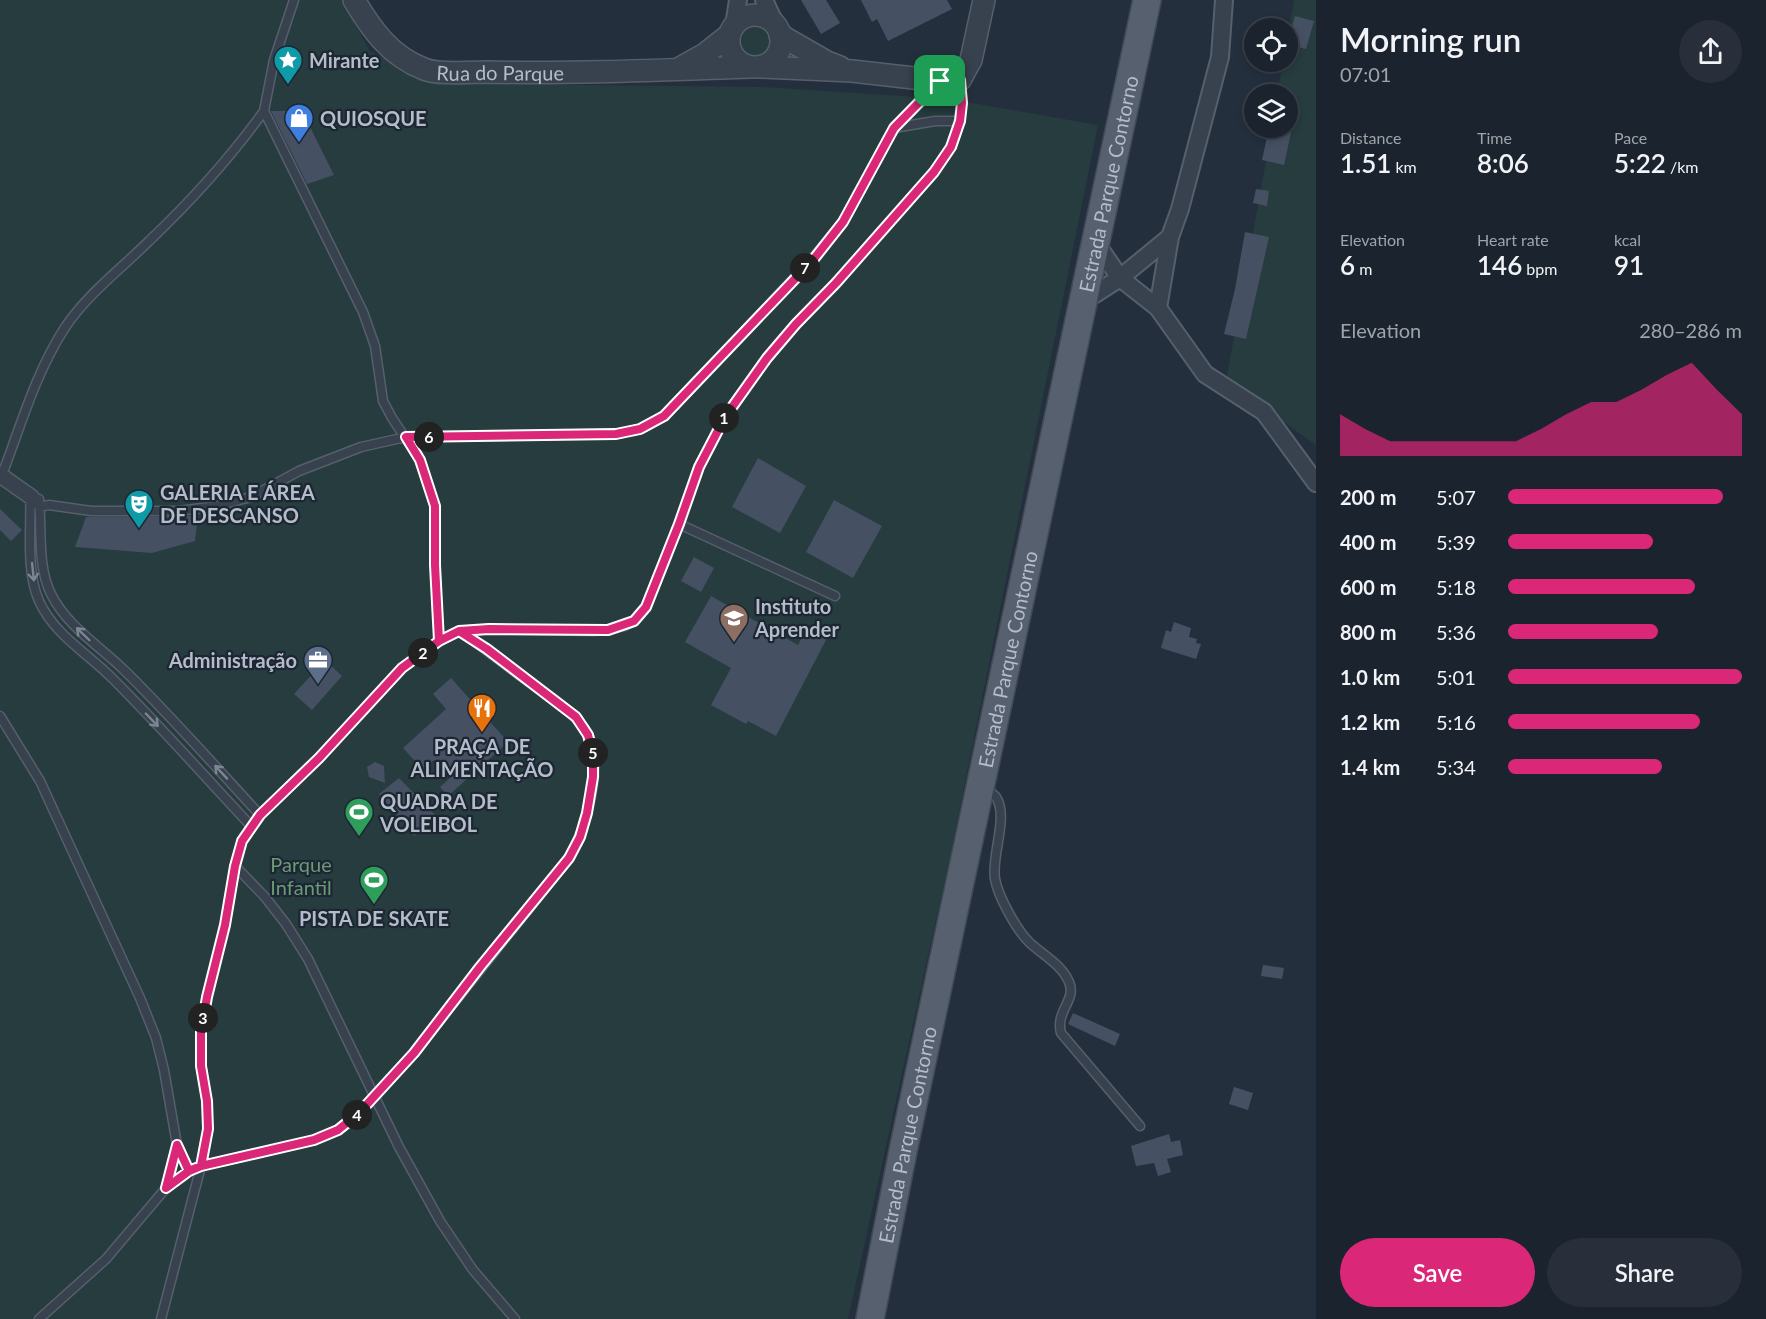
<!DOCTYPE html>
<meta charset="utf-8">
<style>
body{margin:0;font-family:Lato,sans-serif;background:#282f3a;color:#f1f3f6;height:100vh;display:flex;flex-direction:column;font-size:22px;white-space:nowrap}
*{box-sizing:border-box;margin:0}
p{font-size:20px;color:#a0a4aa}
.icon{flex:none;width:33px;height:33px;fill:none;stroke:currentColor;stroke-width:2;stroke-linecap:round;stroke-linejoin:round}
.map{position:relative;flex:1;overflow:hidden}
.sheet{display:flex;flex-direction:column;background:#1b232e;width:450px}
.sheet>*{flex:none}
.tools{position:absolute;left:1244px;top:18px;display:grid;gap:12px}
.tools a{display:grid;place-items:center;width:54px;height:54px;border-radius:50%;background:#1b232e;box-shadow:0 3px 9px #0003,0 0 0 2px #39404a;font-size:30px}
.pin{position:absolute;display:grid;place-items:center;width:51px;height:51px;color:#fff;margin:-26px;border-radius:12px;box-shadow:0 3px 9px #0006}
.km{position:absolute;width:30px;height:30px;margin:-15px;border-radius:50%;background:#222;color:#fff;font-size:16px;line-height:30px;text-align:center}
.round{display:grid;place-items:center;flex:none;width:63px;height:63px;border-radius:32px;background:#282f3a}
.headline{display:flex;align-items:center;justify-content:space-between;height:102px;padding:0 24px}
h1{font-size:33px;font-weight:600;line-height:45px}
.stats{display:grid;grid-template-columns:repeat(3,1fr);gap:9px;height:102px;padding:6px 24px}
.stats div{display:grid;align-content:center}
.stats b{font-size:26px;font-weight:600}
.stats small{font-size:16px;font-weight:400}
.stats p{font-size:16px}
.chart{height:168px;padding:12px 24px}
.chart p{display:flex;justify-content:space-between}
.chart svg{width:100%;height:108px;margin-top:6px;fill:#db2777;opacity:.7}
.action{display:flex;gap:12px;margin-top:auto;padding:12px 24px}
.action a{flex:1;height:69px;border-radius:36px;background:#db2777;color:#fff;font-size:24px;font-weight:600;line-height:69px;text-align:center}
.action a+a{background:#282f3a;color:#f1f3f6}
ul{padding:0 24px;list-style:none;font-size:20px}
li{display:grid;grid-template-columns:96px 72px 1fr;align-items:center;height:45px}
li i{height:15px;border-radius:8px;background:#db2777}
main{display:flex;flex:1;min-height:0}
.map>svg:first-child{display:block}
</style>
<main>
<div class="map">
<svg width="1316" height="1319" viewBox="0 0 1316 1319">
<rect width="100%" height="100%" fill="#242f3e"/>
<path fill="#263c3f" d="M 0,0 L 341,0 L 370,51 L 432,83 L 763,87 L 949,99 L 1098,125 L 951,852 L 848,1319 L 0,1319 Z
M 1294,0 L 1316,0 L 1316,445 L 1226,381 L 1272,128 L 1287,128 L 1287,94 L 1277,94 L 1283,62 L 1287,62 L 1287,41 Z
M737 42a17 17 0 1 1 34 0a17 17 0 1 1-34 0Z"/>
<path fill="#455162" d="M 801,0 L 826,0 L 840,23 L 821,34 Z
M 861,0 L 947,0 L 952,9 L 888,41 L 877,19 L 872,22 Z
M 1295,16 L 1314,21 L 1306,49 L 1287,44 Z
M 271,111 L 302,111 L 334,175 L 307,184 Z
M 1269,128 L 1292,128 L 1284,165 L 1262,160 Z
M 1256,189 L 1269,191 L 1267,206 L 1253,203 Z
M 1245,232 L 1269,237 L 1246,339 L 1224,334 L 1235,289 Z
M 758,458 L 806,486 L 780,533 L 732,507 Z
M 834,500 L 882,526 L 853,578 L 806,552 Z
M 0,509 L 22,530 L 11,541 L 0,530 Z
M 198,515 L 195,541 L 152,553 L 75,547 L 86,517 L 179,517 Z
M 694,557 L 714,568 L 701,592 L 681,581 Z
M 711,596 L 798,645 L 807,628 L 827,638 L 776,736 L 748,721 L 746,724 L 711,705 L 731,668 L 685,642 Z
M 1174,622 L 1191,628 L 1189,637 L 1197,639 L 1196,643 L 1201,644 L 1196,659 L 1161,648 L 1166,630 L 1171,632 Z
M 325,660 L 342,676 L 312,710 L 294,694 Z
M 451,678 L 508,742 L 448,796 L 440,787 L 450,778 L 434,760 L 423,770 L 403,748 L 446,709 L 433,694 Z
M 375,762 L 384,766 L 385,783 L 369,777 L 367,767 Z
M 399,778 L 437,817 L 414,836 L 379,794 Z
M 1263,965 L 1284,968 L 1282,979 L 1261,976 Z
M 1073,1013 L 1120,1034 L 1115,1046 L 1068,1024 Z
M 1234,1087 L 1253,1093 L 1248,1110 L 1229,1104 Z
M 1169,1134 L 1171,1142 L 1180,1140 L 1183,1155 L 1167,1159 L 1171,1172 L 1158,1176 L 1154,1163 L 1136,1166 L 1131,1146 Z"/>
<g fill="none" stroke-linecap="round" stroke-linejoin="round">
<g stroke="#565f6c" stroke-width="11">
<path id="service" d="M 294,0 L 274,60 L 264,111 L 363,312 L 375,346 L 383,401 L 392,418 L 420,460 L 435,506 L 435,565 L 439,641
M 894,127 L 938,83
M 0,471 L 34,495
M 0,479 L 40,507 L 49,505 L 91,511 L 179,511 L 217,506 L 251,497 L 299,471 L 361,447 L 406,437 L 616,434 L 640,429 L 665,416 L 812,259 L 843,222 L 894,128 L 935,121 L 960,121
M 0,480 C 20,429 34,376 64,329 C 86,295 121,269 149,241 C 191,201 230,158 264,111
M 30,492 C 32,527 25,569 39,601 C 55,636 89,654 114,680 C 162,728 206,778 252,827
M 39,499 C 42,529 37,566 51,594 C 67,626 97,644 123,669 C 170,715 215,766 260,815
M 679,524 L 835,596
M 0,716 L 40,781 L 140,998 L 156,1038 L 164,1070 L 177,1145 L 166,1188 L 106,1259 L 39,1319
M 986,788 C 989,791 993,794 996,797 C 1009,817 991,855 995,879 C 998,896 1017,931 1030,943 C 1043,955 1062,965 1069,982 C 1077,1000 1055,1011 1061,1033 L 1140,1126
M 235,866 L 265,897 L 286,924 L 308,959 L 399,1147 L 440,1221 L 473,1270 L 515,1319
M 177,1145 L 189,1171
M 166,1188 L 189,1171 L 201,1166 L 314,1140 L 338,1130 L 359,1113 L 414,1053 L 569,858 C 586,827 604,768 588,734 C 576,711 540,690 519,675 C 499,660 480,645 460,631
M 161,1319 L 201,1166 L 208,1129 L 207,1101 L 201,1066 L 201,1032 L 207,997 L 225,925 L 235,866 L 242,841 L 260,815 L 319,758 L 402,668 L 439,641 L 459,631 L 489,629 L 592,631 L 608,630 L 624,626 L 634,621 L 646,607 L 679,524 L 699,467 L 725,416 L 767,358 L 796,324 L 836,283 L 934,172 L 951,147 L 960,121 L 962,103 L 960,80"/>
</g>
<g stroke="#565f6c" stroke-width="20">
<path id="minor" d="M 764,0 L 776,26
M 734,26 L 738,0
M 1096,243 L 1120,278 L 1158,308 L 1205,374 L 1264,412 L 1316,483
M 1084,301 L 1120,278 L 1170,237
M 1158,308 L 1170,237 L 1180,209 L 1220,57 L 1224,0"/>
</g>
<g stroke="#565f6c" stroke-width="24">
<g id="tertiary">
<path id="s1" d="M 354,0 C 372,30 390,56 424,69 C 437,75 472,72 488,72 C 575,74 662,70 750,67"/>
<circle cx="755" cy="41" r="26"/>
<path d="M 780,35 L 827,62 L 840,67"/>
<path d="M 760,67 L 852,71 L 940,81 L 960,80 L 971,60 L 984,0"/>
<path d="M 680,68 L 705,54 L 729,35"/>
</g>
</g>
<g stroke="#414a57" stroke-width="30">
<g id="primary">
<path id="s2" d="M 870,1319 L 903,1151 L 1147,0"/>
</g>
</g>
<use href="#service" stroke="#38414e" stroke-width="8"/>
<use href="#minor" stroke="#38414e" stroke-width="16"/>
<use href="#tertiary" stroke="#38414e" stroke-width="21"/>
<use href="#primary" stroke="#56606e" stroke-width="27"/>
</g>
<defs><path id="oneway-shaft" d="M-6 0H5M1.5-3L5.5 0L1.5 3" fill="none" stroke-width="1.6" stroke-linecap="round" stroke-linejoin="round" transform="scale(1.5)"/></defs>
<g stroke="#7c8592">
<use href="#oneway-shaft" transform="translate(33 572) rotate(84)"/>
<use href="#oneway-shaft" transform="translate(83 634) rotate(-136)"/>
<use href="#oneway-shaft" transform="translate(152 720) rotate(46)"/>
<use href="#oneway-shaft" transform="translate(221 772) rotate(-133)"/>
</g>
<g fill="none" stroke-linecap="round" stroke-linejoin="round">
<g stroke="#fff" stroke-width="12">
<path id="route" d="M 940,81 L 960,80 L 962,103 L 960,121 L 951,147 L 934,172 L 836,283 L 796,324 L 767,358 L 725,417 L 699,467 L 679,524 L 646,607 L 634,621 L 608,630 L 489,629 L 459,631 L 439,641 L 402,668 L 319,758 L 260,815 L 242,841 L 235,866 L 225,925 L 207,997 L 201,1032 L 201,1066 L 207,1101 L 208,1129 L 201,1166 L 189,1171 L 177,1145 L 166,1188 L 189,1171 L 201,1166 L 314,1140 L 338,1130 L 359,1113 L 414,1053 L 480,967 L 569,858 L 580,837 L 587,813 L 593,777 L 593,755 L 588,735 L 576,717 L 487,649 L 459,631 L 439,641 L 435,565 L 435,506 L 420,460 L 406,437 L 616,434 L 640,429 L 664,416 L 813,260 L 843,222 L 894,128 L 940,81"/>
</g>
<use href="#route" stroke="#db2777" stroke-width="8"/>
</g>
<defs>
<g id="sight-pin" transform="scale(1.5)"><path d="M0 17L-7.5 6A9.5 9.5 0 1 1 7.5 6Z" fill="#0f9aa8" stroke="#1d2633"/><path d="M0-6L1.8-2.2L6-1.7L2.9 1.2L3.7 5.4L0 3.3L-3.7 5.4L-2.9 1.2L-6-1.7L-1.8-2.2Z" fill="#fff"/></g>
<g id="shop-pin" transform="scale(1.5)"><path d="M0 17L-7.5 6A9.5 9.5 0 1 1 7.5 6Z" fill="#3f7fe0" stroke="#1d2633"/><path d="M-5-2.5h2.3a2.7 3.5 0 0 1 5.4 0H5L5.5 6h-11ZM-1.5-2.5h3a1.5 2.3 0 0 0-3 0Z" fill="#fff"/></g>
<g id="theatre-pin" transform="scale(1.5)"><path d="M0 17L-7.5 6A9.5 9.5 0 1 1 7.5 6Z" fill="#0f9aa8" stroke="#1d2633"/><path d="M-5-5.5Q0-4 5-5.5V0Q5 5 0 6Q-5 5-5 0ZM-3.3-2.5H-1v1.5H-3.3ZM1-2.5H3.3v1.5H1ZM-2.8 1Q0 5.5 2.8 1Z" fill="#fff"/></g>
<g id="school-pin" transform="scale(1.5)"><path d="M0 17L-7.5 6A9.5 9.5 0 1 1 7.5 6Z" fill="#8d6e63" stroke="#1d2633"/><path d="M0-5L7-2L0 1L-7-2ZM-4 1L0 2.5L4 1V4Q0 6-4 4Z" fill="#fff"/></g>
<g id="office-pin" transform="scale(1.5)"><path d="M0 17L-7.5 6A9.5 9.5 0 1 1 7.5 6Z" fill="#5c6f8a" stroke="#1d2633"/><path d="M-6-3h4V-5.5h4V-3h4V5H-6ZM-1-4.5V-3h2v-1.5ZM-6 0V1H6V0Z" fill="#fff"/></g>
<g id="restaurant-pin" transform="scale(1.5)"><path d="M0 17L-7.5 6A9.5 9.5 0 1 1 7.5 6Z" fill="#e8710a" stroke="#1d2633"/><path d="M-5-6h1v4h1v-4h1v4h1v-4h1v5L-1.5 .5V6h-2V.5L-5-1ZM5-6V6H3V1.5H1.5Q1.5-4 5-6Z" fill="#fff"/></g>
<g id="stadium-pin" transform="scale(1.5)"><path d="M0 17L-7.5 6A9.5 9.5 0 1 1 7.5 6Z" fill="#2e9e5b" stroke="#1d2633"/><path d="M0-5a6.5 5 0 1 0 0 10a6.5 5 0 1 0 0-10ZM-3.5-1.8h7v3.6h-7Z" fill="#fff"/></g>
</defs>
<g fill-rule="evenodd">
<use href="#sight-pin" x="288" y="60"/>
<use href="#shop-pin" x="299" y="118"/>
<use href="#theatre-pin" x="139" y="504"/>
<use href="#school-pin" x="734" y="618"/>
<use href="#office-pin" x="318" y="660"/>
<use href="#restaurant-pin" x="482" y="708"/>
<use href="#stadium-pin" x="359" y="812"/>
<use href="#stadium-pin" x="374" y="880"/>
</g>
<g text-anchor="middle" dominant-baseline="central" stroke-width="4.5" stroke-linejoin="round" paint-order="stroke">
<g font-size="20" font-weight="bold" fill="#b4bcc9" stroke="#1d2633" text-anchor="start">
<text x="309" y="60">Mirante</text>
<text x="320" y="118">QUIOSQUE</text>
<text x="160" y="492">GALERIA E ÁREA<tspan x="160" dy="23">DE DESCANSO</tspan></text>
<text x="755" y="606">Instituto<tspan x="755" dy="23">Aprender</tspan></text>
<text x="297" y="660" text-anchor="end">Administração</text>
<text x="482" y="746" text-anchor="middle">PRAÇA DE<tspan x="482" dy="23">ALIMENTAÇÃO</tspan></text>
<text x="380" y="801">QUADRA DE<tspan x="380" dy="23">VOLEIBOL</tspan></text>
<text x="374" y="918" text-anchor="middle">PISTA DE SKATE</text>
</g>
<g font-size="20" fill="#b4bcc9" stroke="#1d2633">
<text stroke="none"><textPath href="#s1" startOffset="177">Rua do Parque</textPath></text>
<text stroke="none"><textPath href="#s2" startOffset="1160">Estrada Parque Contorno</textPath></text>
<text stroke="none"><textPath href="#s2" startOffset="674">Estrada Parque Contorno</textPath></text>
<text stroke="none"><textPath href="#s2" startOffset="188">Estrada Parque Contorno</textPath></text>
</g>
<g font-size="20" fill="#6b9a76" stroke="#1d2633">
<text x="301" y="864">Parque<tspan x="301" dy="23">Infantil</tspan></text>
</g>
</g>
</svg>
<div class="tools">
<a><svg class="icon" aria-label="locate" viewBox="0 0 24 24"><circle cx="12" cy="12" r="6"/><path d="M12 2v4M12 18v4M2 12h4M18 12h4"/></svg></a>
<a><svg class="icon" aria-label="layers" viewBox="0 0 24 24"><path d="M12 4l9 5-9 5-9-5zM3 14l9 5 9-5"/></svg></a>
</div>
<div class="pin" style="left:940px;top:81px;background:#1e9e55"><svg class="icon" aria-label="arrive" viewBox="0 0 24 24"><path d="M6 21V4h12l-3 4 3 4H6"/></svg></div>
<b class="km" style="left:724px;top:418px">1</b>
<b class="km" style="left:423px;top:653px">2</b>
<b class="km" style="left:203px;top:1018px">3</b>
<b class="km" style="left:357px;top:1115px">4</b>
<b class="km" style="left:593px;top:753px">5</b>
<b class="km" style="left:429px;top:437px">6</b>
<b class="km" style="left:805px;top:268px">7</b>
</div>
<section class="sheet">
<div class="headline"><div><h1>Morning run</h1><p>07:01</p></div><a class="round"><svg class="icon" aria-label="share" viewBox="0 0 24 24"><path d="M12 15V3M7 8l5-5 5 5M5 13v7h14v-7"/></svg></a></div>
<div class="stats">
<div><p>Distance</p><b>1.51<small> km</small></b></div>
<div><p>Time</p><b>8:06</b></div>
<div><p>Pace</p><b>5:22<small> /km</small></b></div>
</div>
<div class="stats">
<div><p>Elevation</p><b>6<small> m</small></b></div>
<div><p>Heart rate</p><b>146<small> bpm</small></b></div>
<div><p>kcal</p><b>91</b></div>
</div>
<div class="chart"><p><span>Elevation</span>280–286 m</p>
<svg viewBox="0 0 160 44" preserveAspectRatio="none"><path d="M0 44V27L10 33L20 38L30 38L40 38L50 38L60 38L70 38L80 33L90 27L100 22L110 22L120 17L130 11L140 6L150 17L160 27V44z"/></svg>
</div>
<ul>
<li><b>200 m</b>5:07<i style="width:92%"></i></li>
<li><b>400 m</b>5:39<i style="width:62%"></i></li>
<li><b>600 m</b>5:18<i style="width:80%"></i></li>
<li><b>800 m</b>5:36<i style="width:64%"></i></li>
<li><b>1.0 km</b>5:01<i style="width:100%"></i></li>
<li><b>1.2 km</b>5:16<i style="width:82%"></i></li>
<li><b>1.4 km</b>5:34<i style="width:66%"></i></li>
</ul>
<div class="action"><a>Save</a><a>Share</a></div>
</section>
</main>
